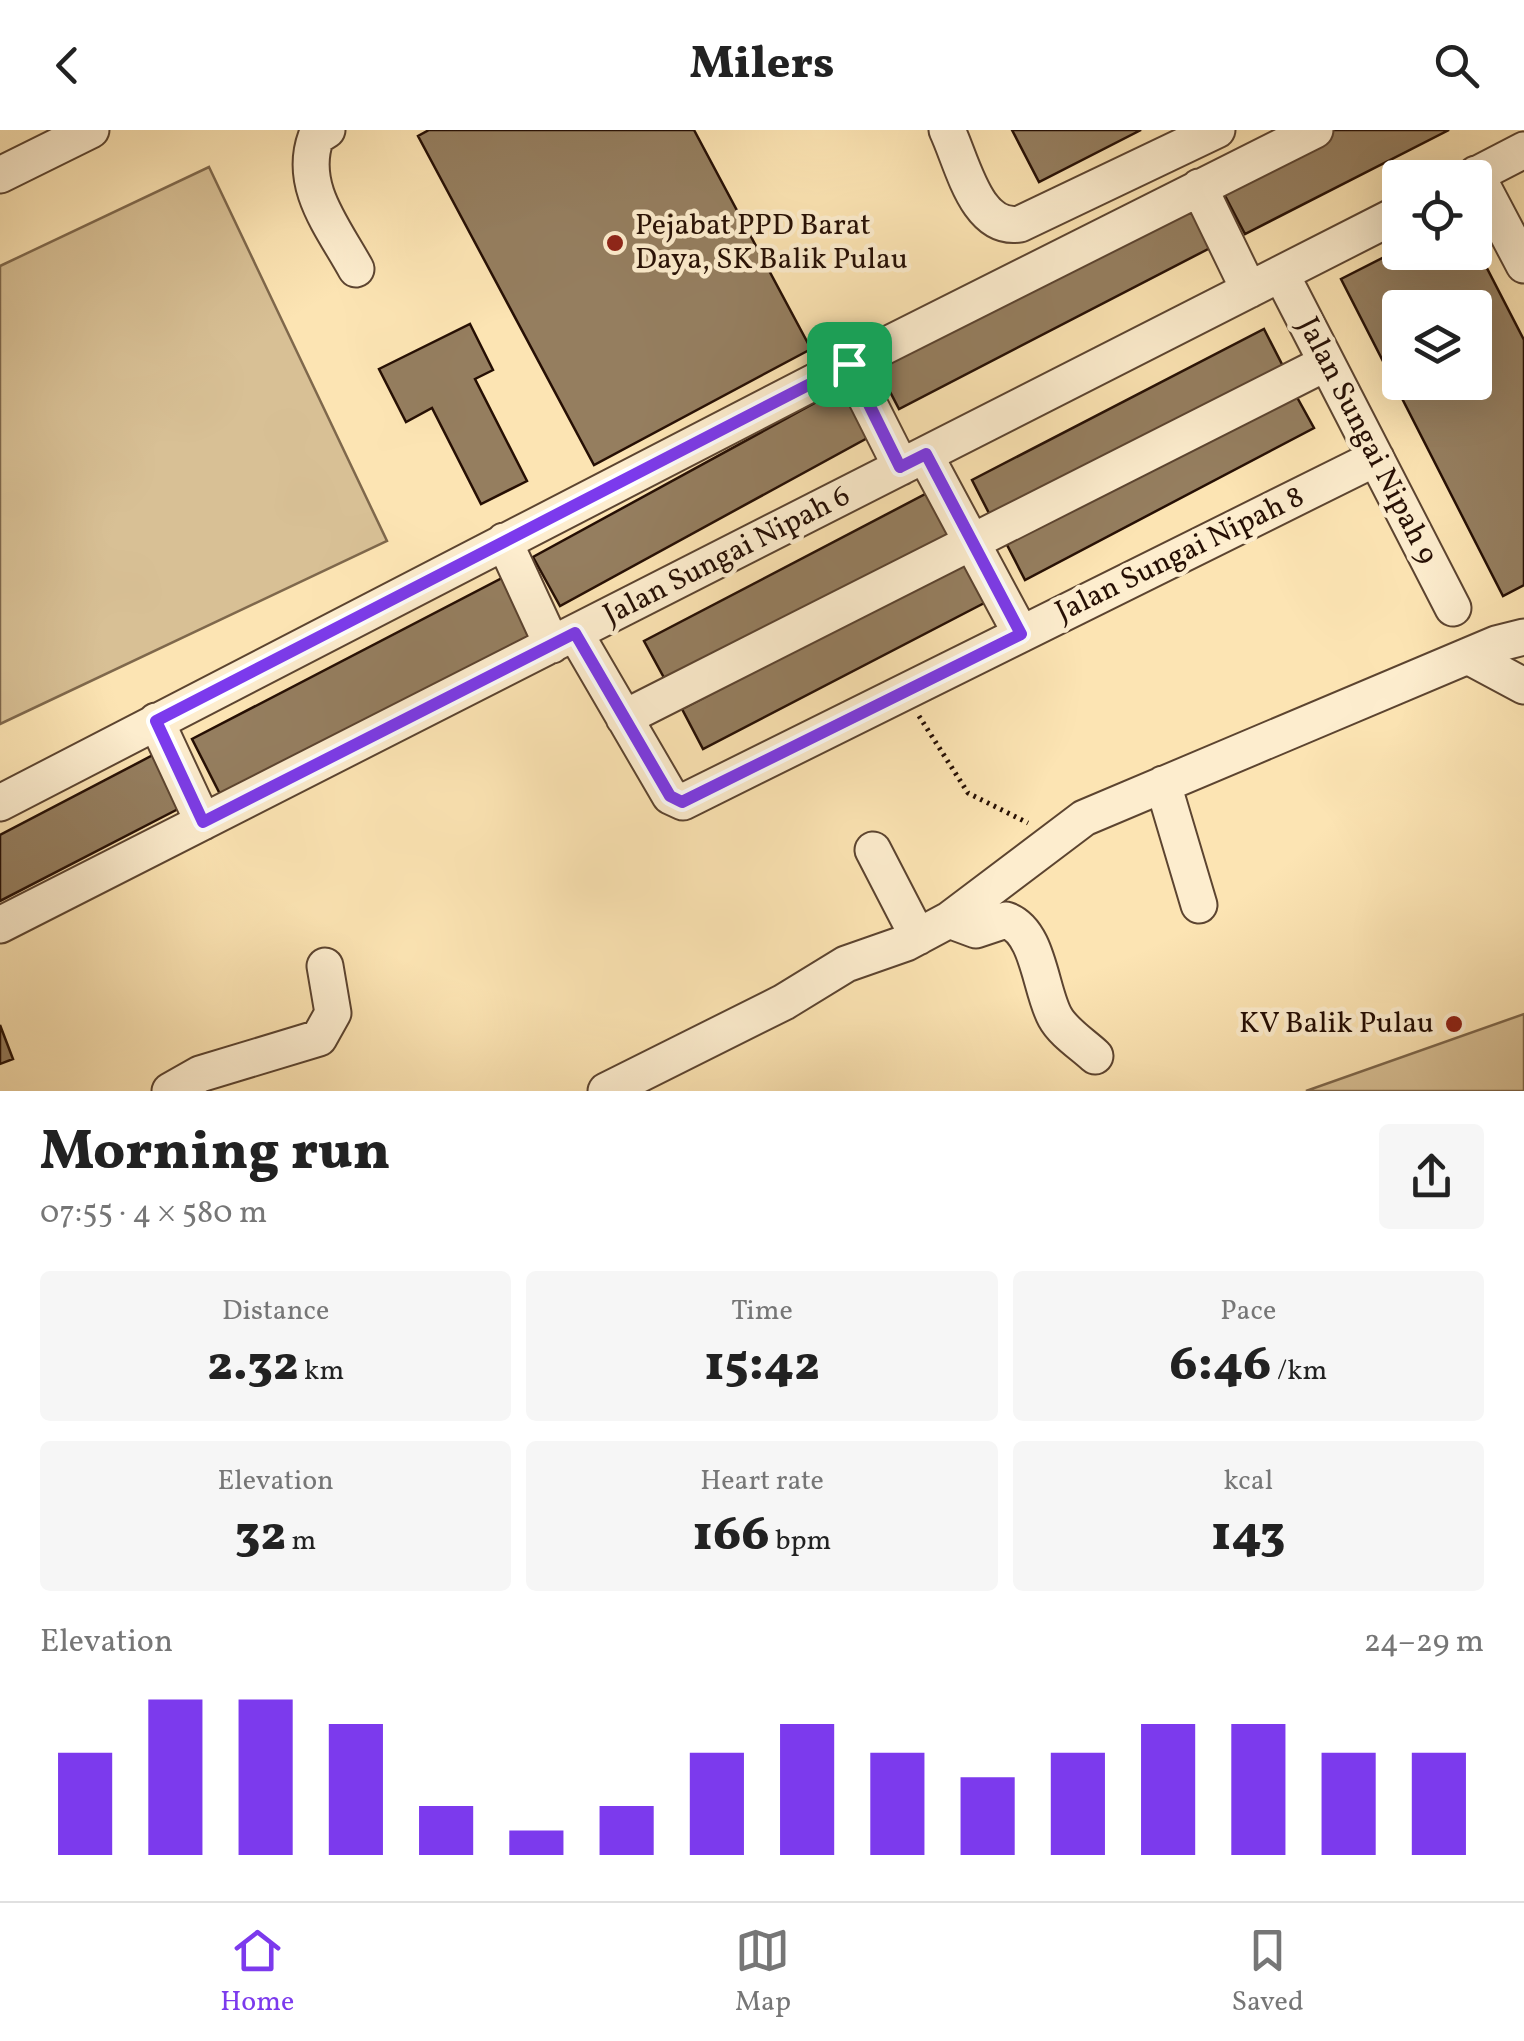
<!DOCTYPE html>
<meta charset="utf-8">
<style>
body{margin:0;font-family:Vollkorn,serif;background:#f6f6f6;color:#222;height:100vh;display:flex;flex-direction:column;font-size:38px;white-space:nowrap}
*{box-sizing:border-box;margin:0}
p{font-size:32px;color:#767676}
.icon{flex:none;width:55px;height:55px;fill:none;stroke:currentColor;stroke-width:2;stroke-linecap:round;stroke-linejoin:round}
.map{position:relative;height:961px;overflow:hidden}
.side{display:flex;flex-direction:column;background:#fff;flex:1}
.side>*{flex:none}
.fabs{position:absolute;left:1382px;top:30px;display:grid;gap:20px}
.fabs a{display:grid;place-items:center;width:110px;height:110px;border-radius:10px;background:#fff;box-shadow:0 10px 40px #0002;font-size:50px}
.pin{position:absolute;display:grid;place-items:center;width:85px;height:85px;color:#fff;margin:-42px;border-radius:20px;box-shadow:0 5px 15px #0006}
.round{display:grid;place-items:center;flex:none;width:105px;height:105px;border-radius:10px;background:#f6f6f6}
.headline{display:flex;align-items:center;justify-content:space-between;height:170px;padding:0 40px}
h1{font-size:55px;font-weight:800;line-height:75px}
.figures{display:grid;grid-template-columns:repeat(3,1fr);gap:15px;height:170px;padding:10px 40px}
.figures div{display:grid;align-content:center;border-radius:10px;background:#f6f6f6;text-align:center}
.figures b{font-size:50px;font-weight:800}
.figures small{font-size:28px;font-weight:400}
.figures p{font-size:28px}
.chart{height:280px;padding:20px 40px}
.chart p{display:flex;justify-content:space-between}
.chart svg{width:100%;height:180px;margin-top:10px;stroke:#7c3aed;stroke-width:6}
header{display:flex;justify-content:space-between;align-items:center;height:130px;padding:0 40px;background:#fff;font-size:45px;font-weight:800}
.tabs{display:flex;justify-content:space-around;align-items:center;height:140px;border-top:2px solid #e0e0e0;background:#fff;font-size:28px;color:#767676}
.tabs a{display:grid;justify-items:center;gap:5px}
.tabs .current{color:#7c3aed}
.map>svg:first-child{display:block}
</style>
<header><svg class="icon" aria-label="back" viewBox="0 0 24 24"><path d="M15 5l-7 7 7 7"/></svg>Milers<svg class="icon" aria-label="search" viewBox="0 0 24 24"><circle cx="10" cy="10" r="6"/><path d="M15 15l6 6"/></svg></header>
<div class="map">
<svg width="1524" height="961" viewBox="0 0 1524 961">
<rect width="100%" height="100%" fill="#fce4b3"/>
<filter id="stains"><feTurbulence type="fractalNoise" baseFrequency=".002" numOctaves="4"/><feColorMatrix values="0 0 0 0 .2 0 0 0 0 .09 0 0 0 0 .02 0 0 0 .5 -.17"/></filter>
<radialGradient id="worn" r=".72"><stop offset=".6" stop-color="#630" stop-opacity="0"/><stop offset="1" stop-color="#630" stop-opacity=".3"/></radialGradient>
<path fill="#d8c095" stroke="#7f684c" stroke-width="2.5" d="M 209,37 L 387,411 L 0,594 L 0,136 Z
M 1524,884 L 1524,961 L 1306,961 Z"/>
<path fill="#957e5f" stroke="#260f04" stroke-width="2.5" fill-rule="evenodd" d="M 429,0 L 694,0 L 811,219 L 594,335 L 418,6 Z
M 1012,0 L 1141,0 L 1039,52 Z
M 1334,0 L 1449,0 L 1245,104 L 1221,58 Z
M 1187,67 L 1212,117 L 899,279 L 873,229 Z
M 1475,115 L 1524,210 L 1524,455 L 1503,466 L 1341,149 L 1400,119 L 1400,122 L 1475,122 ZM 1400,178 L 1475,178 L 1475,252 L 1400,252 Z
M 470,194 L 493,240 L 475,249 L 527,351 L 481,374 L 432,278 L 406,292 L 379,239 Z
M 1264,199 L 1287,244 L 995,395 L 972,350 Z
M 844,257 L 871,306 L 560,476 L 533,427 Z
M 1293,260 L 1314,298 L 1025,450 L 1005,411 Z
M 933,360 L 956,405 L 668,555 L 644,511 Z
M 970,430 L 990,470 L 703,619 L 682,579 Z
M 506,446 L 535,503 L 221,666 L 192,609 Z
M 153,625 L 180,678 L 0,771 L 0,705 Z
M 0,895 L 13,929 L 0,934 Z"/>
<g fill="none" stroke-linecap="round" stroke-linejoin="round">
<g stroke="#5c4430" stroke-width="39">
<path id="minor" d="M 327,0 L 316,7 C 298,56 333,97 356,139
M 947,0 C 963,34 976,101 1020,94 L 1217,0
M 1476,44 L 1524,135
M 0,45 L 91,0
M 1470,48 L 1524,20
M 1199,57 L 1249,160
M 1281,144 L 1453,478
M 849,234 L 1315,0
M 925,325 L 1021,504
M 504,411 L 552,515
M 575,503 L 670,666 L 683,672 L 1376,328
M 1468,526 L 1524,556
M 624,588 L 1326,233
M 156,591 L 203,692
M 1163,654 L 1199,775
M 0,673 L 849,234 L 901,337
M 873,720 L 918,807
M 949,790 L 976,800 L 1006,790 C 1039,801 1040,860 1055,887 C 1063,902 1082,914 1095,926
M 0,795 L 1400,83
M 170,961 L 200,944 L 319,908 L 333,883 L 325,836
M 606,961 L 784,872 L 846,834 L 906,813 L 949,790 L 1084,688 L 1496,514 L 1524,507"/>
</g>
<path stroke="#260f04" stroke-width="5" stroke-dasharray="2.5 5" stroke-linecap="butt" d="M 919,586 L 968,663 L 1028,693"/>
<use href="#minor" stroke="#fdedce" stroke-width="35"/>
</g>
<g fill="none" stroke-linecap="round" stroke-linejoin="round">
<g stroke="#fff" stroke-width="20">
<path id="route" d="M 849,234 L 900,337 L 926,324 L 1021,504 L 682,672 L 670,666 L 575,503 L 203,692 L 156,591 Z"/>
</g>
<use href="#route" stroke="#7c3aed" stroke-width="12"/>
</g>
<g fill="#8f2418" stroke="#fdedce" stroke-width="4">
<circle cx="615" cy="113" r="10"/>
<circle cx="1454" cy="894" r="10"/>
</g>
<g text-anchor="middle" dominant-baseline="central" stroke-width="9" stroke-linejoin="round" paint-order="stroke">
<g font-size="30" fill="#260f04" stroke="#fdedce" text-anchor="start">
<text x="635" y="96">Pejabat PPD Barat<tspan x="635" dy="34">Daya, SK Balik Pulau</tspan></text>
<text x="1434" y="894" text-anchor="end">KV Balik Pulau</text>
</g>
<g font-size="30" fill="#260f04" stroke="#fdedce">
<text transform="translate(1367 311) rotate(63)">Jalan Sungai Nipah 9</text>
<text transform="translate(1180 425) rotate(-26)">Jalan Sungai Nipah 8</text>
<text transform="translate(727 426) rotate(-27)">Jalan Sungai Nipah 6</text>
</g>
</g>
<rect width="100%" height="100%" filter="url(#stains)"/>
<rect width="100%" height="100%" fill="url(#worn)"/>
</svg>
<div class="fabs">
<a><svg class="icon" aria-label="locate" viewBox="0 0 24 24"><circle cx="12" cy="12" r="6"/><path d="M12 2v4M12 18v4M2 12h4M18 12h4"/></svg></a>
<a><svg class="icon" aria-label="layers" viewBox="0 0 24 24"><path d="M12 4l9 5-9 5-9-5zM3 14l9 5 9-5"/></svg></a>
</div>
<div class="pin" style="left:849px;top:234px;background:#1e9e55"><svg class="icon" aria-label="arrive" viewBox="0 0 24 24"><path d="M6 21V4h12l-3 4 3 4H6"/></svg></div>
</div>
<section class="side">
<div class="headline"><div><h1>Morning run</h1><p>07:55 · 4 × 580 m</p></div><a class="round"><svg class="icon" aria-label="share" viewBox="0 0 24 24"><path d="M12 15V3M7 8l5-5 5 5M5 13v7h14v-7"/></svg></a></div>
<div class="figures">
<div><p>Distance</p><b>2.32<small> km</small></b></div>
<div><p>Time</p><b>15:42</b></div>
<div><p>Pace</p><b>6:46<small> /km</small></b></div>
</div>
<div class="figures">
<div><p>Elevation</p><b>32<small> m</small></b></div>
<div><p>Heart rate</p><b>166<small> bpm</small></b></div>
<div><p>kcal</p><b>143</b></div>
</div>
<div class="chart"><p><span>Elevation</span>24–29 m</p>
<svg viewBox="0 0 160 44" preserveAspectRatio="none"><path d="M5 44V19M15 44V6M25 44V6M35 44V12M45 44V32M55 44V38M65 44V32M75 44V19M85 44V12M95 44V19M105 44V25M115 44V19M125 44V12M135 44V12M145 44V19M155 44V19"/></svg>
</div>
</section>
<nav class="tabs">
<a class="current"><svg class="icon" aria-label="home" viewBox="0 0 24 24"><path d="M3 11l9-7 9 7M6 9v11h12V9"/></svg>Home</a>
<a><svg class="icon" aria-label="map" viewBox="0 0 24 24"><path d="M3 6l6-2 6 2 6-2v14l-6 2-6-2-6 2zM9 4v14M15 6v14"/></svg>Map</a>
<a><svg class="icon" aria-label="saved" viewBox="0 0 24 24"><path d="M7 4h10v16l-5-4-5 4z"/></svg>Saved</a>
</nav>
